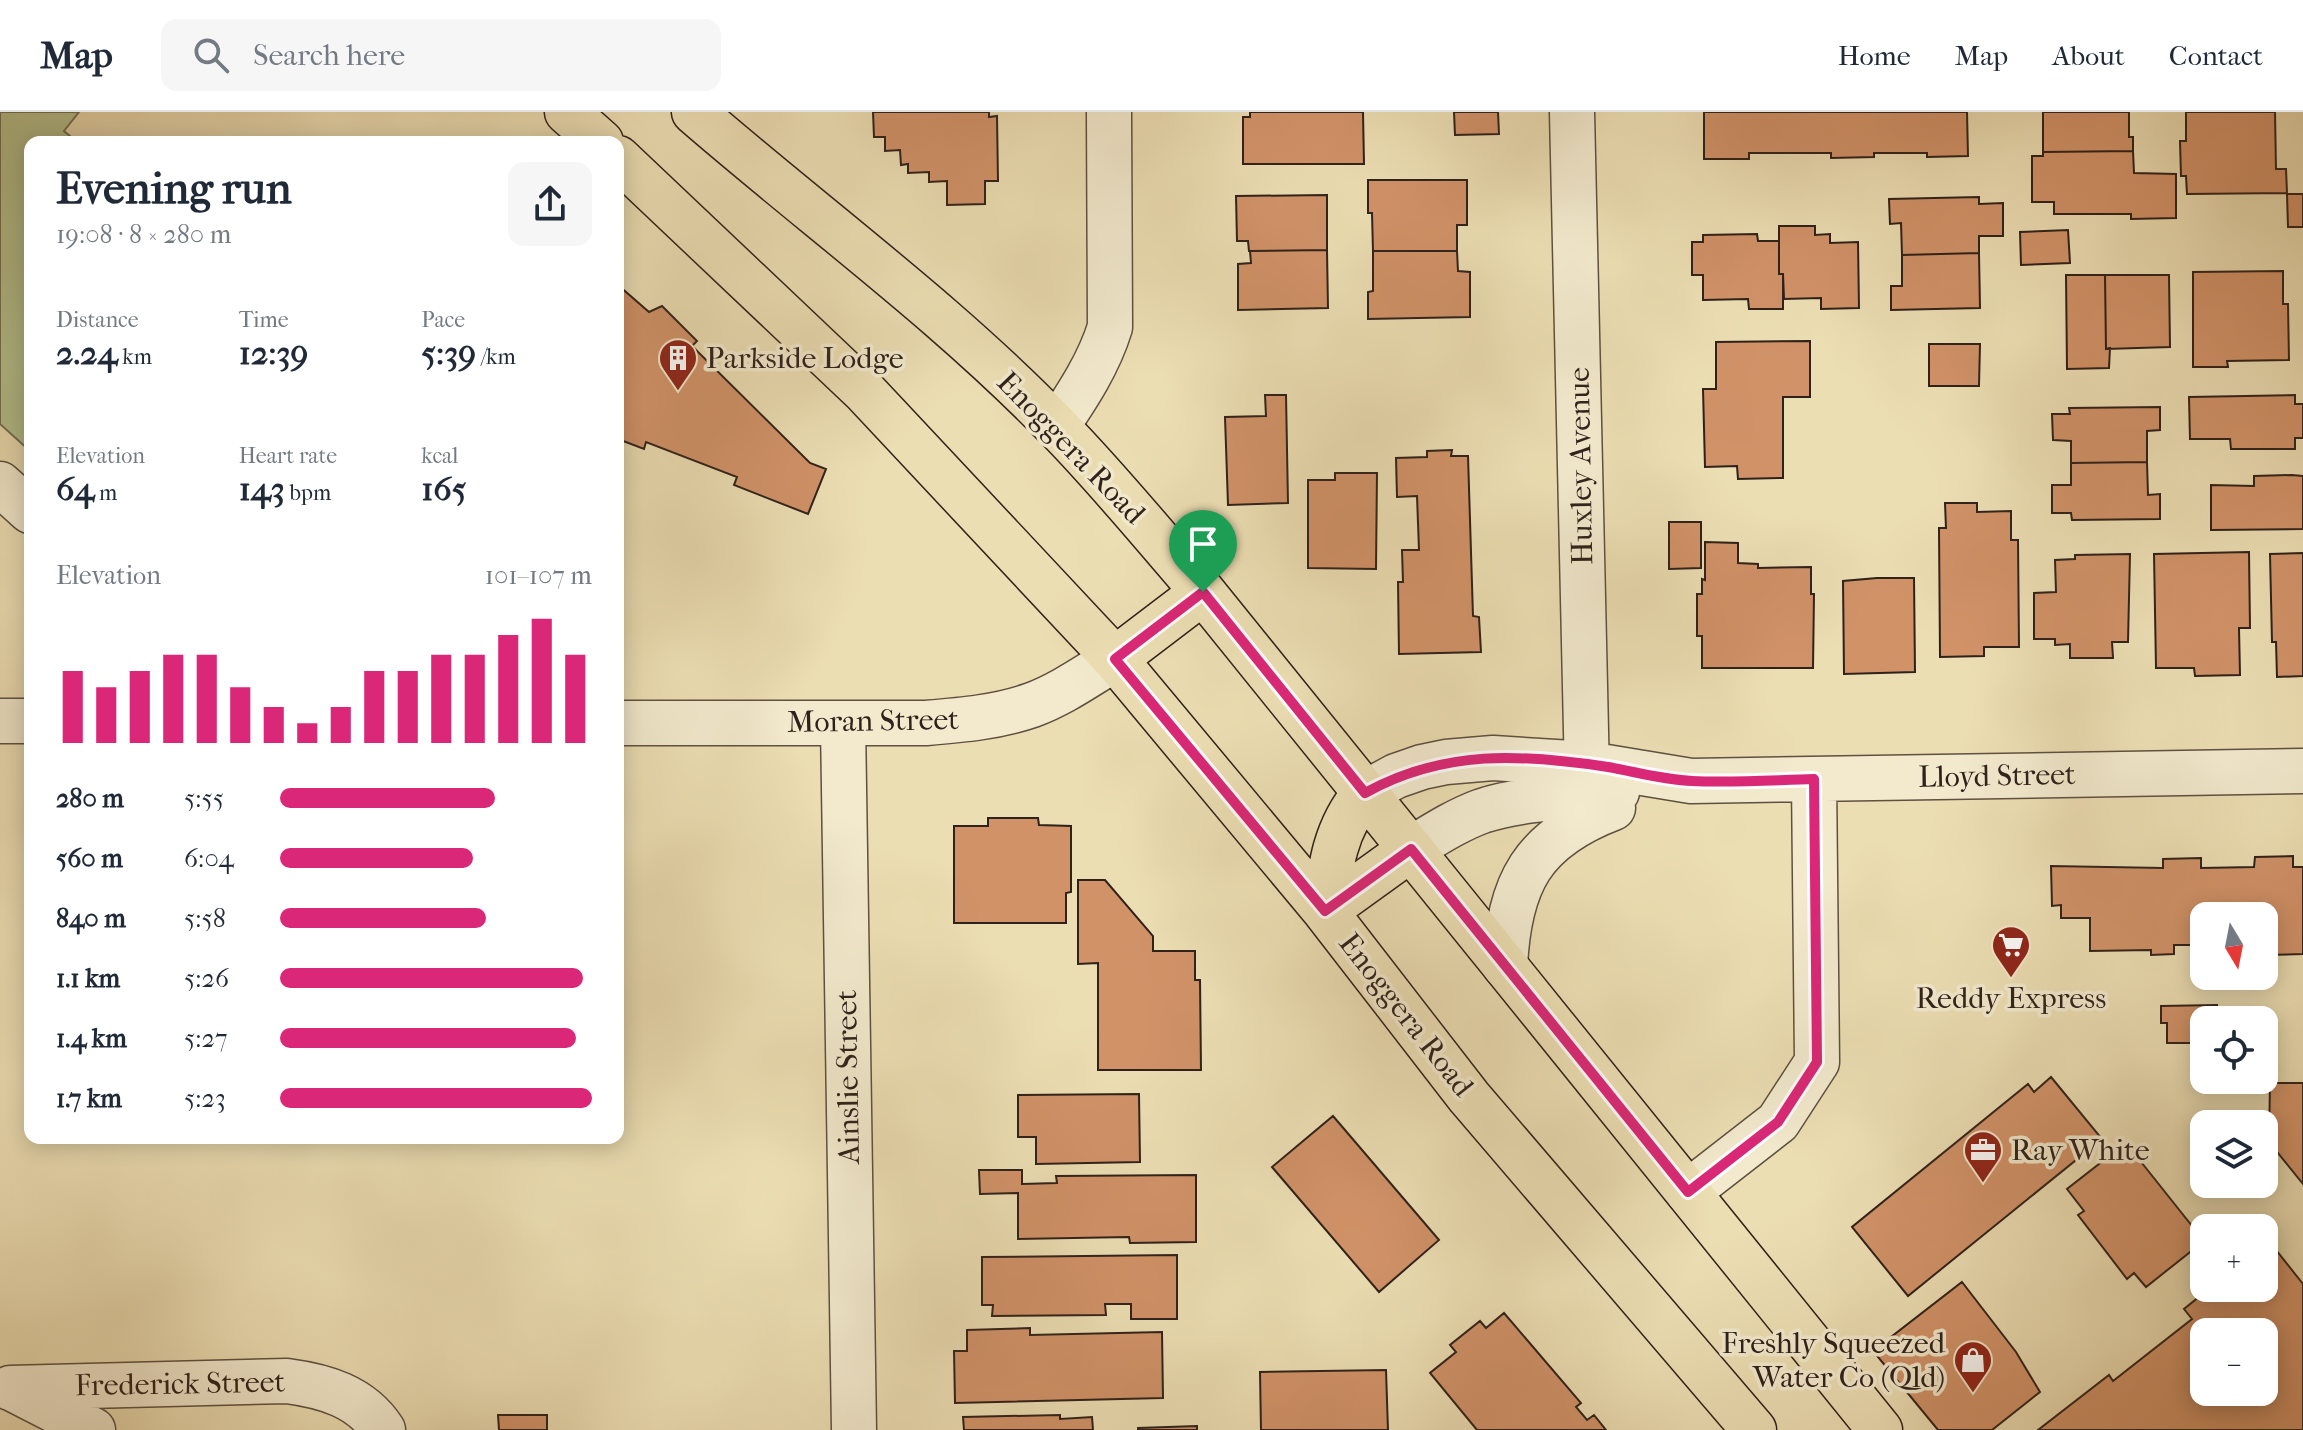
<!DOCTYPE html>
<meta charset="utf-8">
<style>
body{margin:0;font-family:"IM FELL French Canon",serif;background:#f6f6f7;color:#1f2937;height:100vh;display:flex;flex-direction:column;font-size:30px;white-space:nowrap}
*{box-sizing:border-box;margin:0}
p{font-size:26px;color:#747a83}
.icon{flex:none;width:44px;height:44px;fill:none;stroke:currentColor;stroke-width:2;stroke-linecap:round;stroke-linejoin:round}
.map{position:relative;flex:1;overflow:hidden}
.drawer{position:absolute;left:24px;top:24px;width:600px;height:1008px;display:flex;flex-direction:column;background:#fff;border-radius:16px;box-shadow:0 4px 20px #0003}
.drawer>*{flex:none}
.needle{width:52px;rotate:170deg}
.controls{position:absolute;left:2190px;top:790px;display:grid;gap:16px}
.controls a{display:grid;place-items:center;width:88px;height:88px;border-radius:16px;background:#fff;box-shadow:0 4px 20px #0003;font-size:40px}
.pin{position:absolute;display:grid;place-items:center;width:68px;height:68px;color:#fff;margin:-82px -34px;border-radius:50% 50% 50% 0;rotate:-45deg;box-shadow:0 0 8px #0007}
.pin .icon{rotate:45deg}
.round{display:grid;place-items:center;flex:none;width:84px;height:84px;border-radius:16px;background:#f6f6f7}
.summary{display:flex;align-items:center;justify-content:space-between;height:136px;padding:0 32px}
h1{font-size:44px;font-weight:700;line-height:60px}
.metrics{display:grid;grid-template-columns:repeat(3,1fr);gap:12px;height:136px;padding:8px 32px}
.metrics div{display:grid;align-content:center}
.metrics b{font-size:34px;font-weight:700}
.metrics small{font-size:22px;font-weight:400}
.metrics p{font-size:22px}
.chart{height:224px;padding:16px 32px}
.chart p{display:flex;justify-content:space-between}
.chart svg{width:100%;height:144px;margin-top:8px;stroke:#db2777;stroke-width:6}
ul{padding:0 32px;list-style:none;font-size:26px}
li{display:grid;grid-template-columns:128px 96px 1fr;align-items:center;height:60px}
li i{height:20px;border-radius:10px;background:#db2777}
header{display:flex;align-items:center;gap:48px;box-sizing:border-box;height:112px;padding:0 40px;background:#fff;border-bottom:2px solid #e0e1e3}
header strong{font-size:38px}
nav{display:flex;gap:44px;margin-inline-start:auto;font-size:28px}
.search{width:560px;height:72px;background:#f6f6f7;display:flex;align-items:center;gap:20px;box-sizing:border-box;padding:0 28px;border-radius:16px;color:#747a83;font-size:30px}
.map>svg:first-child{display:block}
</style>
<header>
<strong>Map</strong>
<div class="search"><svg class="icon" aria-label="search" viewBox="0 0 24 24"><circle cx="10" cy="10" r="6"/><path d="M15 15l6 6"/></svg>Search here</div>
<nav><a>Home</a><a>Map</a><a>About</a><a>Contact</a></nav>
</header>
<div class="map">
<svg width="2303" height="1318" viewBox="0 0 2303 1318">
<rect width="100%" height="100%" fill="#ecdeb3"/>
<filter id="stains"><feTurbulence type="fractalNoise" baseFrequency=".0025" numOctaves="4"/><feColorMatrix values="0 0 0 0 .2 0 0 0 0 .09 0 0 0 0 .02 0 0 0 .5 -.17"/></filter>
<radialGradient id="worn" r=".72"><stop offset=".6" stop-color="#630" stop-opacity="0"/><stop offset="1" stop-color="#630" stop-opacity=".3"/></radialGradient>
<path fill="#b5c28f" stroke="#727255" stroke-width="2" d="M 0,0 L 79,0 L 64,19 L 77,30 L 30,30 L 30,339 L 0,312 Z"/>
<path fill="#d19268" stroke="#2f211b" stroke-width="2" fill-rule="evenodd" d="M 873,0 L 989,0 L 989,5 L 997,4 L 998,69 L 985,69 L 985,92 L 947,93 L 947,69 L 929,70 L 929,60 L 908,61 L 908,52 L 901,53 L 900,38 L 885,39 L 885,25 L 874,25 Z
M 1250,0 L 1363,0 L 1364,52 L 1243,52 L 1243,5 L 1250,5 Z
M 1454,0 L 1498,0 L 1499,22 L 1455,23 Z
M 1704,0 L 1967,0 L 1968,44 L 1927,45 L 1927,41 L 1874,41 L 1874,45 L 1831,46 L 1831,41 L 1749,41 L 1749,47 L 1704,47 Z
M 2043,0 L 2129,0 L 2129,25 L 2133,25 L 2133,39 L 2043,40 Z
M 2186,0 L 2275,0 L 2276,57 L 2286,57 L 2287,81 L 2187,82 L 2186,64 L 2181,64 L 2180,29 L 2186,29 Z
M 2133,39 L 2134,61 L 2176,62 L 2176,106 L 2131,107 L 2131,102 L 2054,102 L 2054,90 L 2032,90 L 2032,44 L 2043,44 L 2043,40 Z
M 1368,68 L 1467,68 L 1467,113 L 1457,113 L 1457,139 L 1373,139 L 1372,101 L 1368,101 Z
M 2287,82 L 2303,82 L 2303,115 L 2288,115 Z
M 1327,83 L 1327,138 L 1249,139 L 1248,129 L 1237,129 L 1236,84 Z
M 1979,85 L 1979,92 L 2003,91 L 2003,124 L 1979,124 L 1979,141 L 1902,143 L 1901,111 L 1890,112 L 1889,87 Z
M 1779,114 L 1815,114 L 1815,123 L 1830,122 L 1830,131 L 1858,130 L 1859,196 L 1821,197 L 1821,186 L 1784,187 L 1783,162 L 1779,162 Z
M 2068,118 L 2070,151 L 2021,153 L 2020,120 Z
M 1757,122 L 1758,129 L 1779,129 L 1779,162 L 1783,162 L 1783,197 L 1749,197 L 1748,187 L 1703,188 L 1703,163 L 1692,163 L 1692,130 L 1703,130 L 1703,123 Z
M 1327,138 L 1328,196 L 1238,198 L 1238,152 L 1251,151 L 1250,139 Z
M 1373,139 L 1457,139 L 1458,159 L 1470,160 L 1470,205 L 1368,207 L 1368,180 L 1373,179 Z
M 1979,141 L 1980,196 L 1891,198 L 1891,174 L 1902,174 L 1902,143 Z
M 2283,159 L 2283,192 L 2288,192 L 2289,248 L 2227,249 L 2228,255 L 2193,255 L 2193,160 Z
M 2066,163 L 2105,163 L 2106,237 L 2110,236 L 2109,256 L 2067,257 Z
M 2105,163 L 2169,163 L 2170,235 L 2106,237 Z
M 618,173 L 649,200 L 662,194 L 697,229 L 692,234 L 810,351 L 826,357 L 808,402 L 734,373 L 737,365 L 646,330 L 644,337 L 618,327 Z
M 1810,229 L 1810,285 L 1783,285 L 1783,366 L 1738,367 L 1737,354 L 1705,355 L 1703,277 L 1716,277 L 1716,230 Z
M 1929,232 L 1980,232 L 1979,274 L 1929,274 Z
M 1265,283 L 1286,283 L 1288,391 L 1228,393 L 1225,305 L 1266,304 Z
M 2295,283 L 2295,292 L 2303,292 L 2303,326 L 2295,326 L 2295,337 L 2231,337 L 2230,327 L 2190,327 L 2189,285 Z
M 2160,295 L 2160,318 L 2147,319 L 2147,350 L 2071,351 L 2071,329 L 2053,328 L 2052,302 L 2070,302 L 2069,296 Z
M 1452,338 L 1451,344 L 1468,344 L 1473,504 L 1479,505 L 1481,540 L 1399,542 L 1398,470 L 1403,470 L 1402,438 L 1419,438 L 1417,384 L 1397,385 L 1396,346 L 1427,345 L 1427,339 Z
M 2147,350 L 2148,383 L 2160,382 L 2160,407 L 2072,408 L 2071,401 L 2052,401 L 2052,373 L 2071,373 L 2071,351 Z
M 1335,361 L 1377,361 L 1376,457 L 1308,456 L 1308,368 L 1335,368 Z
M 2292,363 L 2303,364 L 2303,417 L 2211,418 L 2211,373 L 2254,374 L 2254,364 Z
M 1945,391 L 1977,391 L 1977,400 L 2011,399 L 2011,428 L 2018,428 L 2019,535 L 1984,535 L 1984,544 L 1940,545 L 1939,416 L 1946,416 Z
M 1669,410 L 1701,410 L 1701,456 L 1669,457 Z
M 1705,430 L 1738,431 L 1738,451 L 1758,452 L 1758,456 L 1811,455 L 1811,482 L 1814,482 L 1813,556 L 1702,556 L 1702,524 L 1697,524 L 1697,482 L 1702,482 L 1702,467 L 1705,468 Z
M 2249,440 L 2250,516 L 2239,516 L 2240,563 L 2195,564 L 2194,556 L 2156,556 L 2154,442 Z
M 2303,441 L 2303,564 L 2277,565 L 2276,530 L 2272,530 L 2270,442 Z
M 2130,442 L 2128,530 L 2112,530 L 2113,546 L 2070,546 L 2070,532 L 2055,533 L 2055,527 L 2034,527 L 2034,481 L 2056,480 L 2055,448 L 2075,447 L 2075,443 Z
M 1877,466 L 1914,466 L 1915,560 L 1844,562 L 1843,469 Z
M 988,706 L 1038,706 L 1039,713 L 1071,714 L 1071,780 L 1066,781 L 1066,811 L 954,811 L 954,714 L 988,714 Z
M 2293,744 L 2293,755 L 2303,755 L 2303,842 L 2264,843 L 2264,804 L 2204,804 L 2204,843 L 2192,843 L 2192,833 L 2174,833 L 2174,842 L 2151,843 L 2151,838 L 2090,839 L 2090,806 L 2061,806 L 2061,793 L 2052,794 L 2051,754 L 2163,756 L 2163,747 L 2201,746 L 2201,756 L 2254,755 L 2255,745 Z
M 1078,768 L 1105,768 L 1153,824 L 1153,839 L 1195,839 L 1195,868 L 1200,868 L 1201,958 L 1098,958 L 1098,851 L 1078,852 Z
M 2217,893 L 2217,908 L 2204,908 L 2204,931 L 2167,931 L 2167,911 L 2161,911 L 2161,894 Z
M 2051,965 L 2102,1027 L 1908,1184 L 1852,1115 L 2028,972 L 2034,980 Z
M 2270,971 L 2303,971 L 2303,1072 L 2269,1030 Z
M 1139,982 L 1140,1050 L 1036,1052 L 1036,1025 L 1018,1025 L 1018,983 Z
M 1333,1004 L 1439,1128 L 1379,1180 L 1272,1055 Z
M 2126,1031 L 2204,1129 L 2146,1175 L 2134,1161 L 2127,1167 L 2078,1103 L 2084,1099 L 2067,1077 Z
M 979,1058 L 1022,1058 L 1022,1072 L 1057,1071 L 1056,1064 L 1196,1063 L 1196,1130 L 1130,1131 L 1129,1125 L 1018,1127 L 1018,1081 L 980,1082 Z
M 2269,1129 L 2303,1172 L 2303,1318 L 2038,1318 L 2109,1263 L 2113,1269 L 2192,1207 L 2184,1197 L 2210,1176 L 2264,1176 L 2264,1133 ZM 2204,1220 L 2264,1220 L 2264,1280 L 2204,1280 Z
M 1177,1143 L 1177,1207 L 1131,1207 L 1131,1192 L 1105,1192 L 1106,1203 L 992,1204 L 993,1193 L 982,1193 L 982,1145 Z
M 1962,1170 L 2016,1240 L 2040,1280 L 1992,1318 L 1938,1318 L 1873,1239 Z
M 1504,1201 L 1581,1291 L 1576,1295 L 1587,1308 L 1594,1303 L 1606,1318 L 1477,1318 L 1430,1261 L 1456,1240 L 1450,1233 L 1480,1209 L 1486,1216 Z
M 1030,1216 L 1030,1223 L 1162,1220 L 1163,1286 L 955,1291 L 954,1239 L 967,1239 L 967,1218 Z
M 1386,1258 L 1388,1318 L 1261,1318 L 1260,1260 Z
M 498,1303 L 547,1303 L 547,1318 L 499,1318 Z
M 1060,1303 L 1060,1307 L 1092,1305 L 1093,1318 L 964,1318 L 963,1305 Z
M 1197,1314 L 1197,1318 L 1138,1318 L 1138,1316 Z"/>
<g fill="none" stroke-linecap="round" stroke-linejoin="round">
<g stroke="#5e5041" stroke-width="47">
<path id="minor" d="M 1572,0 L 1588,707
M 1057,314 C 1078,283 1099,251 1110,215 L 1109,0
M 0,372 L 30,399
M 0,609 L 30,609
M 618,611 L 926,611 C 962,608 998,605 1032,593 C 1062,582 1088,563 1115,547
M 843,612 L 854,1318
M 1365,681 L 1396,664 L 1422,655 L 1446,650 L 1493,646 L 1588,652 L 1691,669 L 2303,659
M 1411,737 C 1434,723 1457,708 1482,699 C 1524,685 1573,686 1617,680
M 1505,854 C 1509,771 1532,727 1613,696
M 1688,1080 L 1778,1010 L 1817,950 L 1814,667
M 10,1276 L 287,1269 C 324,1274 361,1284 383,1318
M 13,1277 L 93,1318"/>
</g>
<g stroke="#2f211b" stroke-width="47">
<path id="major" d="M 567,0 L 601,30
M 694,0 C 815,105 946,200 1058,316 C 1109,368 1155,425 1203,480 L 1880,1318
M 618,46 L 864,279 L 1115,547 L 1325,799 L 1469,985 L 1754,1318
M 1115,547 L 1203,480
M 1325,799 C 1330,755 1335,715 1365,681
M 1325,799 L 1411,737"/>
</g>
<use href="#minor" stroke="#f3eace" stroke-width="44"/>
<use href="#major" stroke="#ecdeb3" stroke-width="44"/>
</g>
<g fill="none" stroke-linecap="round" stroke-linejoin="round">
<g stroke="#fff" stroke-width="16">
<path id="route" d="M 1203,480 L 1365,681 C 1445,637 1521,642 1608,655 C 1636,660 1665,668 1692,669 C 1733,671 1774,668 1814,667 L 1817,950 L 1778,1010 L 1688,1080 L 1411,737 L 1325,799 L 1115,547 Z"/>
</g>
<use href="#route" stroke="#db2777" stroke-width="10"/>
</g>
<defs>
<g id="building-pin" transform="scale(2)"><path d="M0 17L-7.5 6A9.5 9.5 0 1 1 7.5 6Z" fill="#8f2418" stroke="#f3eace"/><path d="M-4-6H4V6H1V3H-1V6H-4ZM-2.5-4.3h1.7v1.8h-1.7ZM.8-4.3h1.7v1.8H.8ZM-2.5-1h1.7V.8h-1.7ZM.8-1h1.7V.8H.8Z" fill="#fff"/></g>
<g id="supermarket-pin" transform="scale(2)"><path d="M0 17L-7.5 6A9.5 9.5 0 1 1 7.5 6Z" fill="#8f2418" stroke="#f3eace"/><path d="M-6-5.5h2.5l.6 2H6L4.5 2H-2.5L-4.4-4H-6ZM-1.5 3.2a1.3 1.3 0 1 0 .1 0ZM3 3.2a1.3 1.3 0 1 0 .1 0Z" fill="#fff"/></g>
<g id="office-pin" transform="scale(2)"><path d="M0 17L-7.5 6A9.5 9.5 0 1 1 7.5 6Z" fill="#8f2418" stroke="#f3eace"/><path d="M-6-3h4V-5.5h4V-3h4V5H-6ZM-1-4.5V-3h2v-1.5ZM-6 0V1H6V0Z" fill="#fff"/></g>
<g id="shop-pin" transform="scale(2)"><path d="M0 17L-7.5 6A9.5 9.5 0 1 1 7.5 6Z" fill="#8f2418" stroke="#f3eace"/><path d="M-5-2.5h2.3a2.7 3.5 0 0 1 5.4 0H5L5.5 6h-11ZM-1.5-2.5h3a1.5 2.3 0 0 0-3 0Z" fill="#fff"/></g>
</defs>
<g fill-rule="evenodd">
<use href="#building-pin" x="678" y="246"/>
<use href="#supermarket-pin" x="2011" y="833"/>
<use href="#office-pin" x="1983" y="1038"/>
<use href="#shop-pin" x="1973" y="1248"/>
</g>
<g text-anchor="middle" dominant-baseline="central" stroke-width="7" stroke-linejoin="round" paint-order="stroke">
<g font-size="30" fill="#2f211b" stroke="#f3eace" text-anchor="start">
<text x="706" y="246">Parkside Lodge</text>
<text x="2011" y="886" text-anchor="middle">Reddy Express</text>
<text x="2011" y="1038">Ray White</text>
<text x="1945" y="1231" text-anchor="end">Freshly Squeezed<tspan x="1945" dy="34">Water Co (Qld)</tspan></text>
</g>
<g font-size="30" fill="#2f211b" stroke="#f3eace">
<text transform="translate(1071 336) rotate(46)">Enoggera Road</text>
<text transform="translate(1581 354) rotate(-91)">Huxley Avenue</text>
<text transform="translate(873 609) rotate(-1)">Moran Street</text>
<text transform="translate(1997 664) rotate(-1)">Lloyd Street</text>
<text transform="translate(1406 903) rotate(52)">Enoggera Road</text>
<text transform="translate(848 965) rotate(-91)">Ainslie Street</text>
<text transform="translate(180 1272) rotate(-1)">Frederick Street</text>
</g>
</g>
<rect width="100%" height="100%" filter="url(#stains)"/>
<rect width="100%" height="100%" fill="url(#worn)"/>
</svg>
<div class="controls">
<a><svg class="needle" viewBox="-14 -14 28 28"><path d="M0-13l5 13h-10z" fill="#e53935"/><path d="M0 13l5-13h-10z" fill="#747a83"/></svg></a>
<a><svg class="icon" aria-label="locate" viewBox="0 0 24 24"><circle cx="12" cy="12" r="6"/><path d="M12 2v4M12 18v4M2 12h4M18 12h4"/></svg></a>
<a><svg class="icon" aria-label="layers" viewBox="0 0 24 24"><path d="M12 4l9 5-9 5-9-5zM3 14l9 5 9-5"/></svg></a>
<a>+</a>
<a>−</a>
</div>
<div class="pin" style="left:1203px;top:480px;background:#1e9e55"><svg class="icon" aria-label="arrive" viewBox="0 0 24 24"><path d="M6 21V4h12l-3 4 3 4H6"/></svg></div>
<section class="drawer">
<div class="summary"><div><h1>Evening run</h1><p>19:08 · 8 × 280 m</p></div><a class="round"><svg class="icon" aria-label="share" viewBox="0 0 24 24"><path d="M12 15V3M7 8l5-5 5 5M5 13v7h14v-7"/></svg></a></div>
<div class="metrics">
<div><p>Distance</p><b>2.24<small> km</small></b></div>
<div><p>Time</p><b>12:39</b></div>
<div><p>Pace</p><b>5:39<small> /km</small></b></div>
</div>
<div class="metrics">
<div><p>Elevation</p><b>64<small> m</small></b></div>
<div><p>Heart rate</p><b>143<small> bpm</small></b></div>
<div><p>kcal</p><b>165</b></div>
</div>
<div class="chart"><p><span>Elevation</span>101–107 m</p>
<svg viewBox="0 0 160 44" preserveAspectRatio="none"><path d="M5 44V22M15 44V27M25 44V22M35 44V17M45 44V17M55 44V27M65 44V33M75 44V38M85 44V33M95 44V22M105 44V22M115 44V17M125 44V17M135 44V11M145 44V6M155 44V17"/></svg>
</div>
<ul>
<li><b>280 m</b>5:55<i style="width:69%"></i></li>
<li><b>560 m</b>6:04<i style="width:62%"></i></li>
<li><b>840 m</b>5:58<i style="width:66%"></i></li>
<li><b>1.1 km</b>5:26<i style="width:97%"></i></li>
<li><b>1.4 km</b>5:27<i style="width:95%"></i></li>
<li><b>1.7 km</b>5:23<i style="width:100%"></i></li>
</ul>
</section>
</div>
